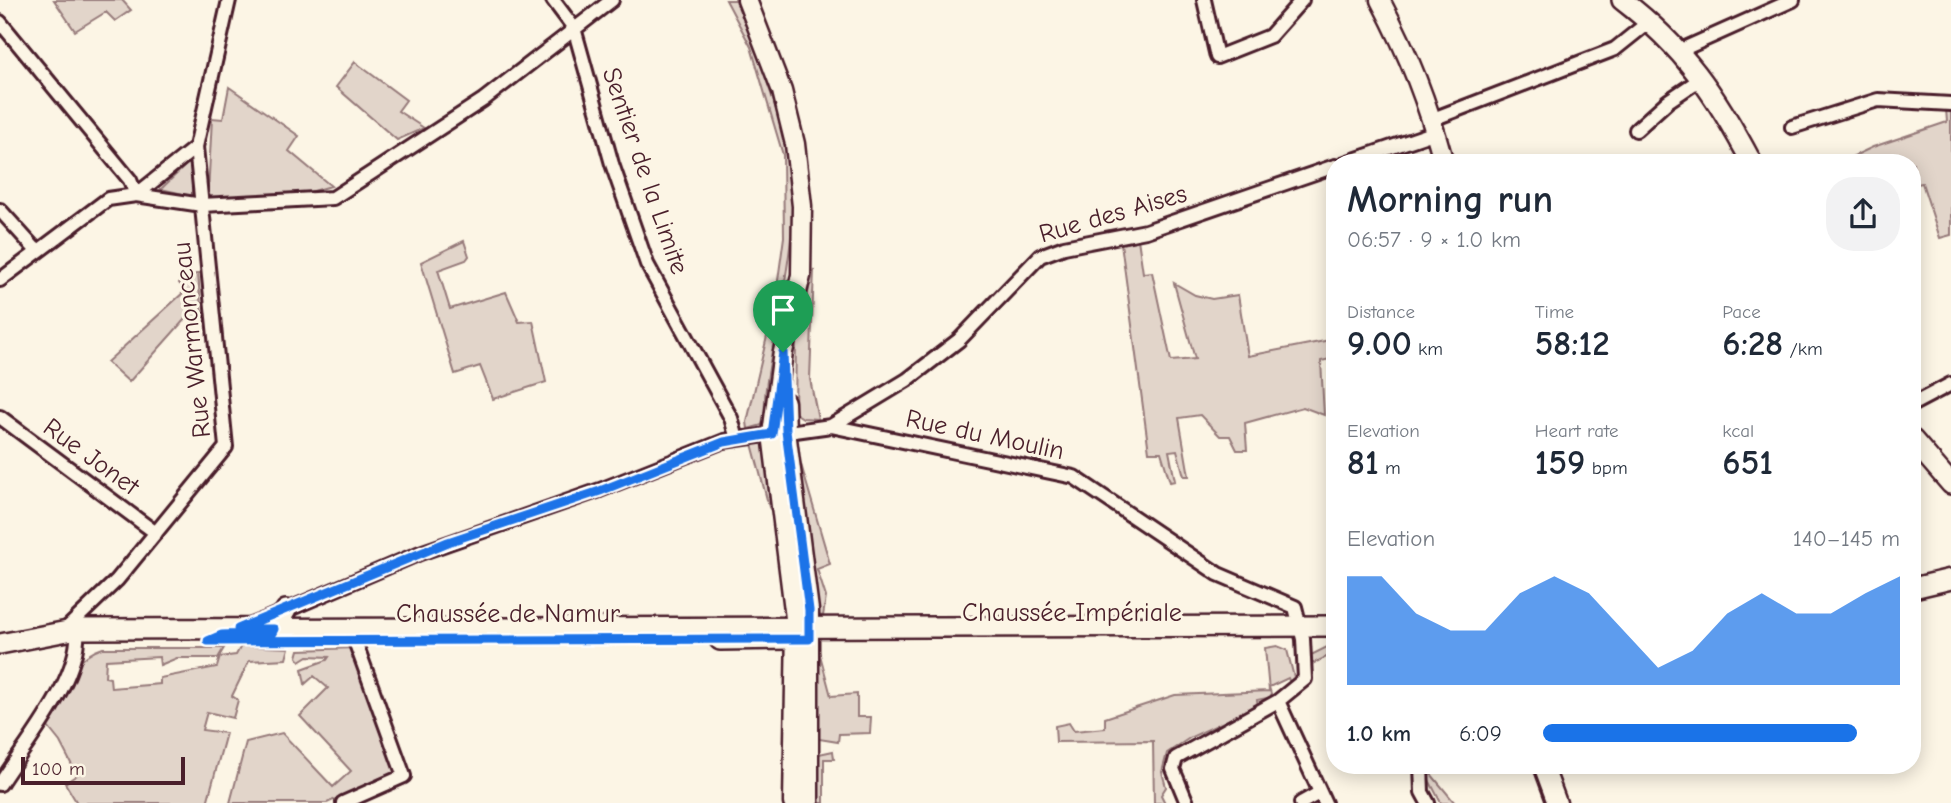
<!DOCTYPE html>
<meta charset="utf-8">
<style>
body{margin:0;font-family:"Comic Neue",sans-serif;background:#f2f2f3;color:#1f2937;height:100vh;display:flex;flex-direction:column;font-size:26px;white-space:nowrap}
*{box-sizing:border-box;margin:0}
p{font-size:23px;color:#747a83}
.icon{flex:none;width:38px;height:38px;fill:none;stroke:currentColor;stroke-width:2;stroke-linecap:round;stroke-linejoin:round}
.map{position:relative;flex:1;overflow:hidden}
.details{position:absolute;left:1326px;top:154px;width:595px;height:620px;display:flex;flex-direction:column;background:#fff;border-radius:28px;box-shadow:0 4px 18px #0003}
.details>*{flex:none}
.scale{position:absolute;left:21px;bottom:18px;width:164px;box-sizing:border-box;padding-left:7px;border:4px solid #4a1f2b;border-top:0;font-size:19px;line-height:24px;white-space:nowrap;color:#4a1f2b;-webkit-text-stroke:5px #fcf5e5;paint-order:stroke}
.pin{position:absolute;display:grid;place-items:center;width:60px;height:60px;color:#fff;margin:-72px -30px;border-radius:50% 50% 50% 0;rotate:-45deg;box-shadow:0 0 7px #0007}
.pin .icon{rotate:45deg}
.round{display:grid;place-items:center;flex:none;width:74px;height:74px;border-radius:28px;background:#f2f2f3}
.headline{display:flex;align-items:center;justify-content:space-between;height:119px;padding:0 21px}
h1{font-size:38px;font-weight:600;line-height:52px}
.figures{display:grid;grid-template-columns:repeat(3,1fr);gap:10px;height:119px;padding:7px 21px}
.figures div{display:grid;align-content:center}
.figures b{font-size:35px;font-weight:600}
.figures small{font-size:19px;font-weight:400}
.figures p{font-size:19px}
.chart{height:196px;padding:14px 21px}
.chart p{display:flex;justify-content:space-between}
.chart svg{width:100%;height:126px;margin-top:7px;fill:#1a73e8;opacity:.7}
ul{padding:0 21px;list-style:none;font-size:23px}
li{display:grid;grid-template-columns:112px 84px 1fr;align-items:center;height:52px}
li i{height:18px;border-radius:9px;background:#1a73e8}
.map>svg:first-child{display:block}
</style>
<div class="map">
<svg width="1951" height="803" viewBox="0 0 1951 803">
<rect width="100%" height="100%" fill="#fcf5e5"/>
<filter id="ink" filterUnits="userSpaceOnUse"><feTurbulence type="fractalNoise" baseFrequency=".0143" numOctaves="2"/><feDisplacementMap in="SourceGraphic" scale="14" xChannelSelector="R" yChannelSelector="G"/><feConvolveMatrix kernelMatrix="1 2 1 2 8 2 1 2 1" color-interpolation-filters="sRGB"/></filter>
<g filter="url(#ink)">
<path fill="#e2d5ca" stroke="#967a7a" stroke-width="2" d="M 54,0 L 122,0 L 131,10 L 115,21 L 106,12 L 75,31 Z
M 726,0 L 738,0 C 755,53 778,102 788,157 C 803,235 776,312 766,388 C 764,401 766,412 762,425 L 748,429 L 747,422 L 775,302 L 784,237 L 783,155 L 751,47 Z
M 355,62 L 406,100 L 398,111 L 424,128 L 397,140 L 336,87 Z
M 229,87 L 299,136 L 289,151 L 331,186 L 310,192 L 214,199 L 208,194 L 212,118 L 223,119 Z
M 1946,109 L 1951,109 L 1951,235 L 1940,238 L 1922,183 L 1913,185 L 1913,163 L 1839,163 L 1873,147 L 1947,122 Z
M 188,163 L 192,166 L 192,196 L 161,189 Z
M 1138,239 L 1143,273 L 1152,272 L 1171,361 L 1195,359 L 1174,283 L 1195,295 L 1212,299 L 1238,295 L 1248,356 L 1335,339 L 1335,358 L 1321,361 L 1324,415 L 1303,407 L 1245,423 L 1247,450 L 1237,450 L 1230,436 L 1220,436 L 1200,415 L 1179,418 L 1189,476 L 1184,476 L 1177,450 L 1169,451 L 1175,481 L 1170,482 L 1161,452 L 1149,452 L 1121,243 Z
M 464,241 L 469,256 L 466,260 L 438,270 L 450,309 L 506,292 L 519,322 L 533,321 L 546,382 L 493,399 L 480,366 L 455,374 L 421,262 Z
M 814,269 L 810,379 L 818,419 L 803,418 L 795,413 L 796,339 Z
M 198,274 L 202,318 L 185,319 L 129,382 L 107,362 L 185,291 L 179,283 L 184,276 Z
M 793,437 L 830,564 L 817,569 L 826,597 L 823,616 L 816,615 Z
M 751,440 L 772,446 L 775,517 L 769,507 Z
M 1335,643 L 1335,653 L 1312,664 L 1311,655 Z
M 241,646 L 289,648 L 286,659 L 249,661 L 232,696 L 238,700 L 233,718 L 207,712 L 202,730 L 226,733 L 207,803 L 77,803 L 65,783 L 77,775 L 60,742 L 44,722 C 59,695 71,657 103,648 L 224,648 L 218,658 L 177,658 L 160,665 L 159,657 L 106,660 L 105,677 L 110,678 L 111,688 L 160,684 L 160,678 L 217,667 L 220,657 L 236,655 Z
M 1277,646 L 1287,650 L 1295,681 L 1290,683 L 1288,678 L 1269,687 L 1272,697 L 1257,700 L 1258,706 L 1191,737 L 1167,753 L 1162,772 L 1166,787 L 1161,795 L 1165,803 L 1154,803 L 1153,741 L 1056,742 L 1055,726 L 1069,723 L 1074,731 L 1105,728 L 1105,718 L 1175,695 L 1269,691 L 1265,648 Z
M 355,648 L 398,771 L 327,803 L 230,803 L 246,742 L 282,733 L 333,787 L 351,771 L 300,716 L 328,688 L 314,676 L 305,684 L 302,669 L 327,660 L 329,657 L 308,656 L 300,661 L 297,657 L 299,650 Z
M 819,651 L 831,696 L 857,694 L 857,717 L 871,717 L 870,733 L 839,734 L 838,742 L 819,739 Z
M 833,751 L 834,759 L 824,759 L 824,803 L 818,803 L 819,754 Z
M 1428,765 L 1440,765 L 1431,774 L 1455,803 L 1441,803 L 1428,778 Z"/>
<g fill="none" stroke-linecap="round" stroke-linejoin="round">
<g stroke="#4a1f2b" stroke-width="18">
<path id="street" d="M 553,0 L 574,28 L 612,164 L 647,264 L 731,418 L 737,439
M 1204,0 L 1217,57 L 1270,36 L 1302,0
M 0,22 L 130,180 L 136,195
M 1681,50 L 1793,0
M 1433,119 L 1615,49 L 1650,21
M 1792,127 L 1878,100 L 1951,104
M 1636,130 L 1668,101 L 1702,78
M 1345,163 L 1436,132
M 136,195 L 196,147
M 0,210 L 36,250
M 0,280 L 108,199 L 136,195 L 202,205 L 333,198 L 483,100 L 612,0
M 1913,404 L 1951,384
M 0,417 L 156,533
M 831,426 L 907,380 L 959,340 L 1040,256 L 1064,247 L 1146,231 L 1335,166
M 252,625 L 420,553 L 600,490 L 724,441 L 831,426 L 1074,477 L 1218,574 L 1295,607 L 1303,639 L 1305,679 L 1278,701 L 1176,758 L 1173,769 L 1187,803
M 67,628 L 117,580 L 226,447 L 196,147 L 229,0
M 1278,701 L 1325,803
M 1421,765 L 1422,792 L 1428,803
M 0,784 C 25,744 87,672 76,623
M 343,803 L 404,776 L 355,641
M 1301,803 L 1319,793"/>
</g>
<g stroke="#4a1f2b" stroke-width="23">
<path id="secondary" d="M 747,0 L 782,91 L 795,144 L 802,206 L 801,275 L 783,352 L 772,434 L 796,626 L 793,803
M 1380,0 C 1410,57 1427,101 1444,163
M 785,402 L 786,431 L 809,610 L 809,803
M 1543,765 L 1557,803"/>
</g>
<g stroke="#4a1f2b" stroke-width="24">
<path id="primary" d="M 1622,0 C 1684,47 1716,95 1752,163
M 1913,440 L 1951,484
M 1913,588 L 1951,579
M 267,634 L 272,633 L 286,610
M 720,640 L 792,639
M 0,644 L 78,629 L 1335,626"/>
</g>
<use href="#street" stroke="#fcf5e5" stroke-width="12"/>
<use href="#secondary" stroke="#fcf5e5" stroke-width="18"/>
<use href="#primary" stroke="#fcf5e5" stroke-width="19"/>
</g>
</g>
<g fill="none" stroke-linecap="round" stroke-linejoin="round" filter="url(#ink)">
<g stroke="#fff" stroke-width="14">
<path id="route" d="M 783,352 L 786,431 L 809,610 L 809,639 L 208,641 L 222,635 L 272,633 L 274,629 L 238,629 L 448,542 L 600,491 L 724,442 L 772,434 Z"/>
</g>
<use href="#route" stroke="#1a73e8" stroke-width="9"/>
</g>
<g text-anchor="middle" dominant-baseline="central" stroke-width="6" stroke-linejoin="round" paint-order="stroke">
<g font-size="26" fill="#4a1f2b" stroke="#fcf5e5">
<text transform="translate(645 171) rotate(71)">Sentier de la Limite</text>
<text transform="translate(1113 214) rotate(-16)">Rue des Aises</text>
<text transform="translate(192 340) rotate(-96)">Rue Warmonceau</text>
<text transform="translate(985 435) rotate(12)">Rue du Moulin</text>
<text transform="translate(91 457) rotate(36)">Rue Jonet</text>
<text x="1072" y="613">Chaussée Impériale</text>
<text x="508" y="614">Chaussée de Namur</text>
</g>
</g>
</svg>
<div class="scale">100 m</div>
<div class="pin" style="left:783px;top:352px;background:#1e9e55"><svg class="icon" aria-label="arrive" viewBox="0 0 24 24"><path d="M6 21V4h12l-3 4 3 4H6"/></svg></div>
<section class="details">
<div class="headline"><div><h1>Morning run</h1><p>06:57 · 9 × 1.0 km</p></div><a class="round"><svg class="icon" aria-label="share" viewBox="0 0 24 24"><path d="M12 15V3M7 8l5-5 5 5M5 13v7h14v-7"/></svg></a></div>
<div class="figures">
<div><p>Distance</p><b>9.00<small> km</small></b></div>
<div><p>Time</p><b>58:12</b></div>
<div><p>Pace</p><b>6:28<small> /km</small></b></div>
</div>
<div class="figures">
<div><p>Elevation</p><b>81<small> m</small></b></div>
<div><p>Heart rate</p><b>159<small> bpm</small></b></div>
<div><p>kcal</p><b>651</b></div>
</div>
<div class="chart"><p><span>Elevation</span>140–145 m</p>
<svg viewBox="0 0 160 44" preserveAspectRatio="none"><path d="M0 44V6L10 6L20 19L30 25L40 25L50 12L60 6L70 12L80 25L90 38L100 32L110 19L120 12L130 19L140 19L150 12L160 6V44z"/></svg>
</div>
<ul>
<li><b>1.0 km</b>6:09<i style="width:88%"></i></li>
</ul>
</section>
</div>
